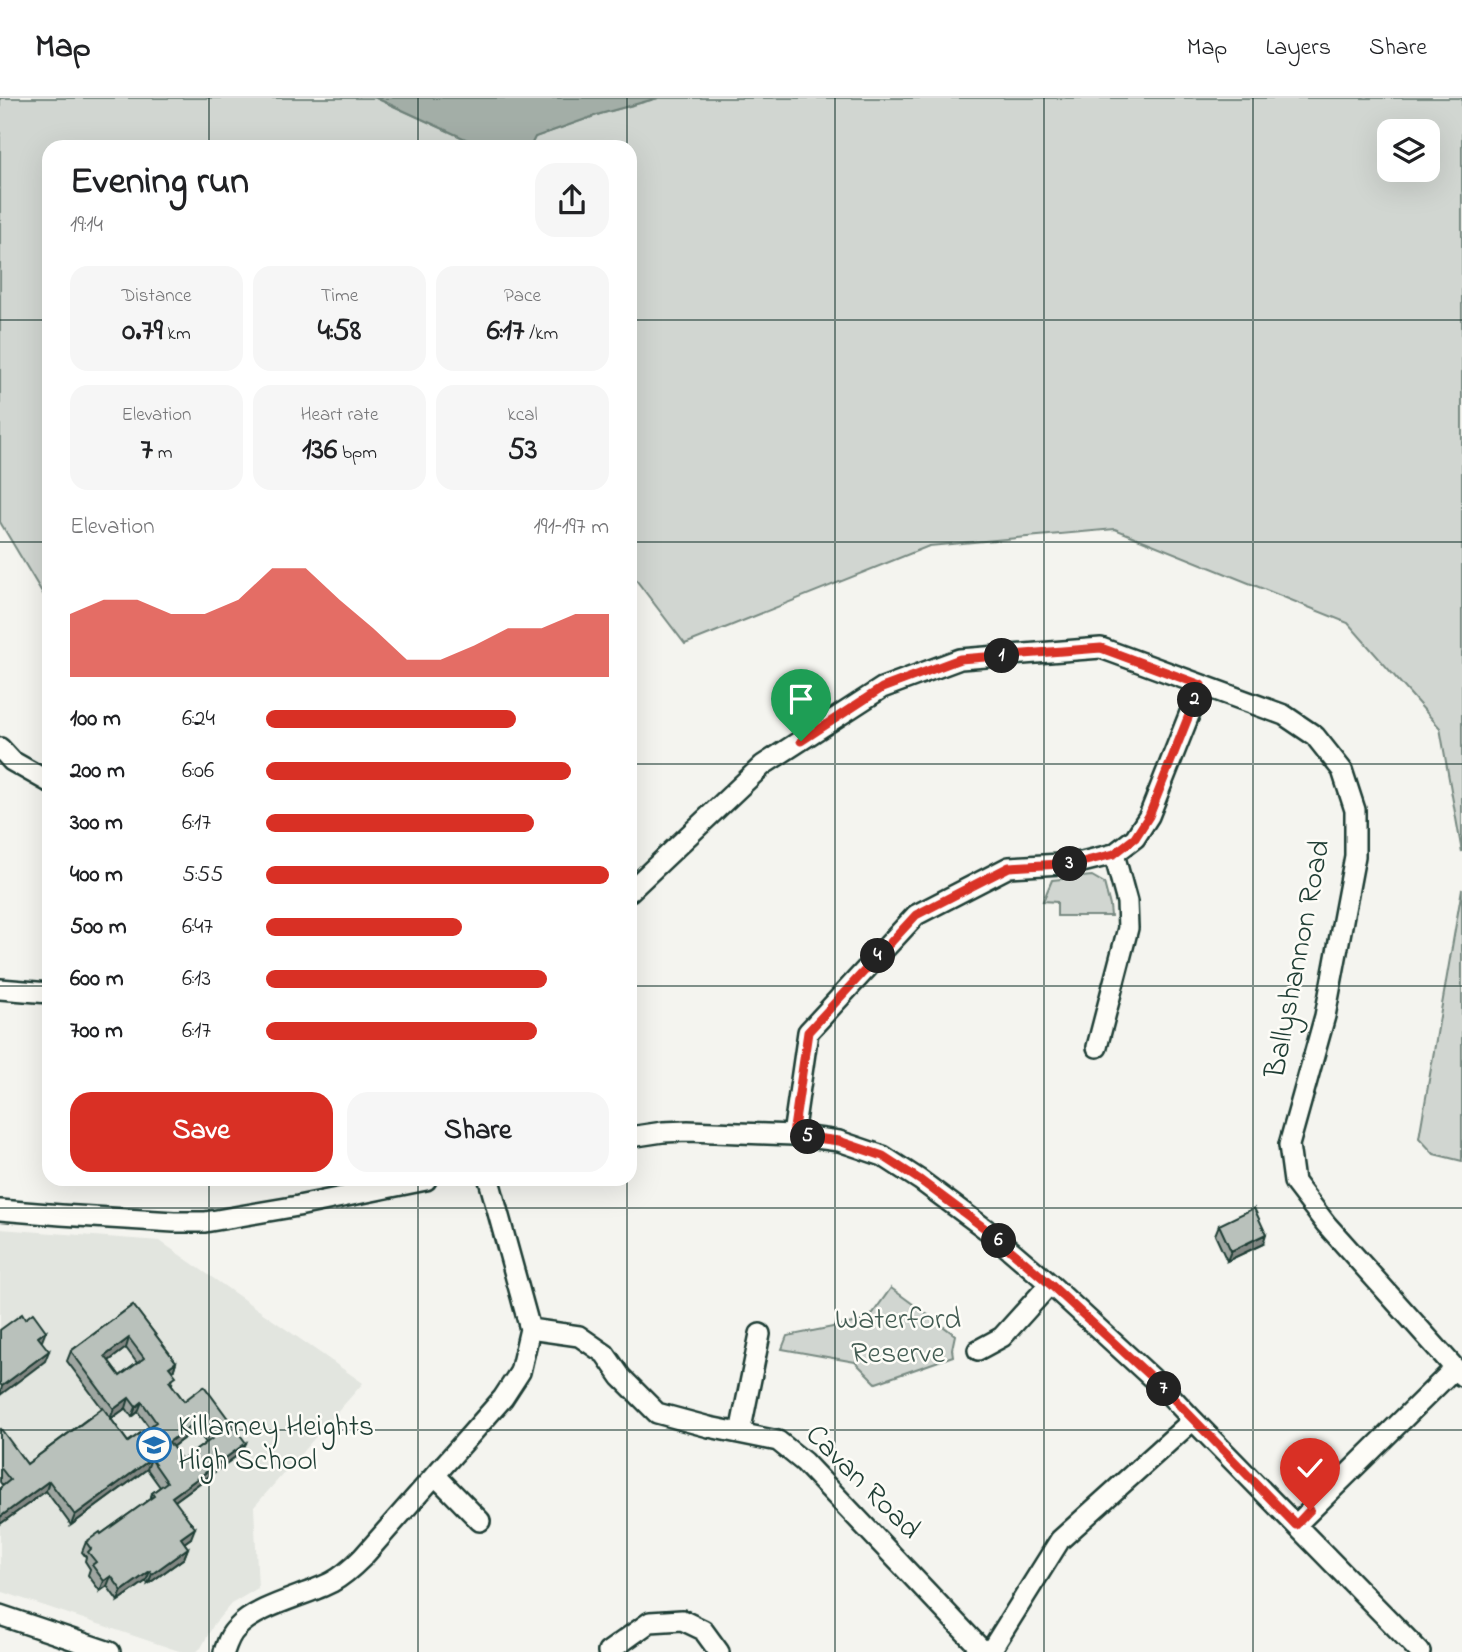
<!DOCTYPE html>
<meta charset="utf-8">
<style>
body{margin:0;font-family:"Indie Flower",sans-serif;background:#f6f6f6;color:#202124;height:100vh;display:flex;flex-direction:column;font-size:26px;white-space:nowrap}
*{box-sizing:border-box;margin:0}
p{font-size:23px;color:#757577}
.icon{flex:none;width:38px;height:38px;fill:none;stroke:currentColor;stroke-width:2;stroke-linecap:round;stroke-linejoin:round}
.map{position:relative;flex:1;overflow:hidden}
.panel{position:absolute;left:42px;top:42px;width:595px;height:1046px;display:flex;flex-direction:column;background:#fff;border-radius:21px;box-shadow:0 7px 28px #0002}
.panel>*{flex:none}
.fabs{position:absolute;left:1377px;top:21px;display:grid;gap:14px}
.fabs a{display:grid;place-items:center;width:63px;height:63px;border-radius:14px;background:#fff;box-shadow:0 7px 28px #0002;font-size:35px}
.pin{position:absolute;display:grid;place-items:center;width:60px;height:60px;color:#fff;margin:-72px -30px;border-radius:50% 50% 50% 0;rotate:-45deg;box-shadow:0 0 7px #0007}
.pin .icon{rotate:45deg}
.km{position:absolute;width:35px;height:35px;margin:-18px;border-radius:50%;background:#222;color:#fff;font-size:19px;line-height:35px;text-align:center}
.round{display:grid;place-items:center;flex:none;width:74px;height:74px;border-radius:21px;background:#f6f6f6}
.overview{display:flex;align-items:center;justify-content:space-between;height:119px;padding:0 28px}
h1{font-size:38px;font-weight:700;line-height:52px}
.figures{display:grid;grid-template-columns:repeat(3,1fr);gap:10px;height:119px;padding:7px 28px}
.figures div{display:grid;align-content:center;border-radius:18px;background:#f6f6f6;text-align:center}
.figures b{font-size:30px;font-weight:700}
.figures small{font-size:19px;font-weight:400}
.figures p{font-size:19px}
.chart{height:196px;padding:14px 28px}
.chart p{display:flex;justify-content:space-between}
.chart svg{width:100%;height:126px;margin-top:7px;fill:#d93025;opacity:.7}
.button{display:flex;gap:14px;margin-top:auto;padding:14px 28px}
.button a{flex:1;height:80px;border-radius:21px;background:#d93025;color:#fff;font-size:28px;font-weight:700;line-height:80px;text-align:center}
.button a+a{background:#f6f6f6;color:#202124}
ul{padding:0 28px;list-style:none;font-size:23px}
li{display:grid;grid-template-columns:112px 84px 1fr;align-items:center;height:52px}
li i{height:18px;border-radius:9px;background:#d93025}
header{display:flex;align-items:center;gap:42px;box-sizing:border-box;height:98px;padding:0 35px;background:#fff;border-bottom:2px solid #e0e0e0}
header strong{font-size:33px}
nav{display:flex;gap:38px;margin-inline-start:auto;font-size:24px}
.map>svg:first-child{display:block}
</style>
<header>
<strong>Map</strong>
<nav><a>Map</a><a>Layers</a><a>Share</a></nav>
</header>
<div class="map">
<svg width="1462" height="1554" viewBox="0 0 1462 1554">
<rect width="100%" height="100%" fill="#f4f4ef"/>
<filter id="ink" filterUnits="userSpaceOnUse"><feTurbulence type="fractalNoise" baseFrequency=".0143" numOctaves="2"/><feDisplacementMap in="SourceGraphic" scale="14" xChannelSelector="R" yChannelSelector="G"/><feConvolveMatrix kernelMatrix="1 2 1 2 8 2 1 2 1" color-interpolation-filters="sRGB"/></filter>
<g filter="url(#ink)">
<path fill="#e2e5df" d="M 0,1131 L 160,1143 L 363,1285 L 254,1409 L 258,1490 L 231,1506 L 214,1526 L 201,1550 L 195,1554 L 182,1554 L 0,1493 Z"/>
<path fill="#d1d6d1" stroke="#788a82" stroke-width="2" fill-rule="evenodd" d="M 0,0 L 376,0 L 483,49 L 49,49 L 49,506 L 0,424 Z
M 658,0 L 1462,0 L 1462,754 L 1440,630 L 1348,525 L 1115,431 L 929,448 L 685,546 L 630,474 L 630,49 L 530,49 L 535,39 L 600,16 ZM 1390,33 L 1428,33 L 1428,72 L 1390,72 Z
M 1092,778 L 1104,785 L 1110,808 L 1111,818 L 1057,818 L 1057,804 L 1043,803 L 1052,782 Z
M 1462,791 L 1462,1063 L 1434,1056 L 1419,1040 Z
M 891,1190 L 955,1237 L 952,1251 L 953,1258 L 876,1285 L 855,1264 L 782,1251 L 787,1238 L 868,1222 Z"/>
<path fill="#a3aea7" stroke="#6e8179" stroke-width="2" d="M 376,0 L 658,0 L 600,16 L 535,39 L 530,49 L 483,49 Z"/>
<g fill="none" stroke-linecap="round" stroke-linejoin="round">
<g stroke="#1f3d34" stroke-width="24">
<path id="minor" d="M 0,650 L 12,663 L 49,684
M 630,793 L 763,667 L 882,590 L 960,561 L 1101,550 L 1284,617 L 1315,638 L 1342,672 L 1355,712 L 1355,758 L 1325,918 L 1289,1047 L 1294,1084 L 1326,1126 L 1462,1278
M 0,891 L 49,895
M 1097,949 L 1128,830 L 1127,804 L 1114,756
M 793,1037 L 808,934 L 916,817 L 1009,769 L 1078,765 L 1114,756 L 1135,740 L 1149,718 L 1201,587
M 630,1039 L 663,1034 L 688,1033 L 793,1037 L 839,1043 L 883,1058 L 920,1082 L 987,1132 L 1050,1186 L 1164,1291 L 1193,1322 L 1420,1554
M 0,1112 L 61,1117 L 174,1124 L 205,1124 L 298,1108 L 426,1082
M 530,1231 L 579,1238 L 605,1256 L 621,1279 L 657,1315 L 709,1329 L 778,1343 L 804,1364 L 984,1554
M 978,1252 L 1002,1239 L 1050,1186
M 740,1335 L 760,1236
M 435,1377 L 480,1423
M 1296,1427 L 1455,1270
M 0,1517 L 110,1554
M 224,1554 C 227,1545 230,1536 237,1530 C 257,1508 305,1498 332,1484 C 343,1478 353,1469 362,1460 L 503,1300 L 520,1274 L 530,1231 L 489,1082
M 608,1554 L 650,1524 L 682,1522 L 703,1532 L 719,1554
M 990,1554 L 1060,1442 L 1193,1322"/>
</g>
<use href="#minor" stroke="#fdfcf7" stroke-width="19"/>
</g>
<path fill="#9fa6a1" stroke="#1f3d34" stroke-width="2" fill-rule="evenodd" d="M 1219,1127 L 1263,1146 L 1227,1163 L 1215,1137 Z
M 133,1207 L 176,1264 L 173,1274 L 172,1287 L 184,1303 L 242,1354 L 175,1403 L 191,1440 L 184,1445 L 188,1450 L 184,1460 L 148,1486 L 146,1483 L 118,1503 L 107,1488 L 100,1493 L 88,1477 L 90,1471 L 85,1463 L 86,1459 L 82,1454 L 86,1444 L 101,1436 L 150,1401 L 152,1395 L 160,1389 L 147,1371 L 71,1427 L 46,1393 L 0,1426 L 0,1390 L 3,1388 L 0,1384 L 0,1332 L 27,1366 L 102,1310 L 67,1263 L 71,1253 ZM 126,1250 L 137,1265 L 120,1278 L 109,1263 ZM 126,1310 L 132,1319 L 138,1314 L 149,1329 L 128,1344 L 111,1321 ZM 196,1331 L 206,1345 L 182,1362 L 172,1349 Z"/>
<path fill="#828783" stroke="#1f3d34" stroke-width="2" d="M 1266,1136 L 1263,1146 L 1227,1163 L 1231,1153 Z
M 46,1233 L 42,1243 L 35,1249 L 38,1239 Z
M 129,1240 L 126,1250 L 102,1268 L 105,1258 Z
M 49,1253 L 45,1263 L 0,1297 L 2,1288 Z
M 176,1264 L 173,1274 L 169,1269 Z
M 129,1300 L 126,1310 L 110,1321 L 114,1311 Z
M 142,1304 L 138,1314 L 132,1319 L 136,1309 Z
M 200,1321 L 196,1331 L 165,1354 L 169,1344 Z
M 246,1345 L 242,1354 L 168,1408 L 172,1399 Z
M 151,1361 L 147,1371 L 71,1427 L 75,1417 Z
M 49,1383 L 46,1393 L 0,1426 L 0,1419 Z
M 195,1430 L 191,1440 L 177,1450 L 181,1440 Z
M 188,1450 L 184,1460 L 148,1486 L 152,1476 Z
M 150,1473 L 146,1483 L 118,1503 L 122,1493 Z
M 111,1478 L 107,1488 L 100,1493 L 104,1483 Z"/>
<path fill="#b9c1bb" stroke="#1f3d34" stroke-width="2" fill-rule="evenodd" d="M 1254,1110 L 1266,1136 L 1231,1153 L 1219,1127 Z
M 133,1207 L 176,1264 L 169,1269 L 176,1278 L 169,1283 L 184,1303 L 204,1288 L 246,1345 L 172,1399 L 195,1430 L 181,1440 L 188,1450 L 152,1476 L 150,1473 L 122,1493 L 111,1478 L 104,1483 L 92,1467 L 96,1464 L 88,1454 L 91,1451 L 86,1444 L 100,1434 L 101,1436 L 154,1398 L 152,1395 L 167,1384 L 151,1361 L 75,1417 L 49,1383 L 0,1419 L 0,1390 L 10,1382 L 0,1369 L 0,1332 L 1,1331 L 27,1366 L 103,1310 L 128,1344 L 156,1324 L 142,1304 L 136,1309 L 129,1300 L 114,1311 L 71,1253 ZM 129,1240 L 144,1260 L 120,1278 L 105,1258 ZM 200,1321 L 213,1340 L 182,1362 L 169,1344 Z
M 33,1215 L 46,1233 L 38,1239 L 49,1253 L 2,1288 L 0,1286 L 0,1232 L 22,1216 L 25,1221 Z"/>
</g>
<g fill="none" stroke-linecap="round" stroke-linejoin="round" filter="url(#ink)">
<g stroke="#fff" stroke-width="14">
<path id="route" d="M 801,643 L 882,590 L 960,561 L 1101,550 L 1201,587 L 1149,718 L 1135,740 L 1114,756 L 1078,765 L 1009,769 L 916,817 L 808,934 L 793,1037 L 839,1043 L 883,1058 L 920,1082 L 987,1132 L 1050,1186 L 1164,1291 L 1296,1427 L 1310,1412"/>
</g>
<use href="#route" stroke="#d93025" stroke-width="9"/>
</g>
<path fill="none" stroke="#1f3d34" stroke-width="2" stroke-opacity="0.55" d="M 209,0 L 209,49M 418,0 L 418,49M 627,0 L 627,49M 835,0 L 835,1554M 1044,0 L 1044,1554M 1253,0 L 1253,1554M 0,222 L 49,222M 630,222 L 1462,222M 0,444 L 49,444M 630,444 L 1462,444M 0,666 L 49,666M 630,666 L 1462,666M 0,888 L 49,888M 630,888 L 1462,888M 209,1082 L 209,1554M 418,1082 L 418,1554M 627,1082 L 627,1554M 0,1110 L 1462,1110M 0,1332 L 1462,1332"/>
<defs>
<g id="school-ring" transform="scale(1.75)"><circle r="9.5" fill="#fdfcf7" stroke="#1f6fb2" stroke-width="1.5"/><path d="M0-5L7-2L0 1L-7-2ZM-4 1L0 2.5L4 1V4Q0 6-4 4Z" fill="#1f6fb2"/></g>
</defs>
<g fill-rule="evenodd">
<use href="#school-ring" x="154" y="1347"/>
</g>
<g text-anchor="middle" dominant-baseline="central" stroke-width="5" stroke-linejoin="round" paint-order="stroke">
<g font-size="30" fill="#1f3d34" stroke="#fdfcf7">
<text transform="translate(1299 861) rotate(-79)">Ballyshannon Road</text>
<text transform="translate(862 1385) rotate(45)">Cavan Road</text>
</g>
<g font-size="30" fill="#435c53" stroke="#fdfcf7">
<text x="898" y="1223">Waterford<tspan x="898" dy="34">Reserve</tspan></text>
</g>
<g font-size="30" fill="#1f3d34" stroke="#fdfcf7" text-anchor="start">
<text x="178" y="1330">Killarney Heights<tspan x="178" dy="34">High School</tspan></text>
</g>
</g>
</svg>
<div class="fabs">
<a><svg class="icon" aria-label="layers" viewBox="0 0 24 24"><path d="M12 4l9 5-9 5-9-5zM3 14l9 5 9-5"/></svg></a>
</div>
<div class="pin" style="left:801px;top:643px;background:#1e9e55"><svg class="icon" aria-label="arrive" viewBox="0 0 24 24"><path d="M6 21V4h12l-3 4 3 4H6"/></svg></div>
<div class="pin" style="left:1310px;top:1412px;background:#d93025"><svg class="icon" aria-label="check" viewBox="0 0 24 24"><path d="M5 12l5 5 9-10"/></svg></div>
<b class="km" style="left:1002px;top:558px">1</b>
<b class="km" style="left:1195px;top:602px">2</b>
<b class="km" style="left:1070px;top:766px">3</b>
<b class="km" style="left:878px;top:858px">4</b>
<b class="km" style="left:808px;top:1039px">5</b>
<b class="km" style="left:999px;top:1143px">6</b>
<b class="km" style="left:1164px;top:1291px">7</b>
<section class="panel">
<div class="overview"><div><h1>Evening run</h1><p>19:14</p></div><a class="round"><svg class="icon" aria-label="share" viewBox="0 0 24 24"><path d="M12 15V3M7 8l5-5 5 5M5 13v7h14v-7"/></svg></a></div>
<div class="figures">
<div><p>Distance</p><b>0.79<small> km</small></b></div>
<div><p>Time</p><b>4:58</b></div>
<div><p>Pace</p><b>6:17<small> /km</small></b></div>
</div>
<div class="figures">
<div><p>Elevation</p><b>7<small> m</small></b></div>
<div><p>Heart rate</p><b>136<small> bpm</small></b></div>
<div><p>kcal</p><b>53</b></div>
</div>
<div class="chart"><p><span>Elevation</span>191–197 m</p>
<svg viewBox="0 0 160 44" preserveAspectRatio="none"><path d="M0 44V22L10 17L20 17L30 22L40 22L50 17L60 6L70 6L80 17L90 27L100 38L110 38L120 33L130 27L140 27L150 22L160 22V44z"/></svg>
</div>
<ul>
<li><b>100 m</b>6:24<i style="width:73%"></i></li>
<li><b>200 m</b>6:06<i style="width:89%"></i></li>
<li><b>300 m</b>6:17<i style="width:78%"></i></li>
<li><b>400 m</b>5:55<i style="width:100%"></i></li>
<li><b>500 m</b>6:47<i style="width:57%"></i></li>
<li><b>600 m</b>6:13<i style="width:82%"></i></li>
<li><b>700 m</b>6:17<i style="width:79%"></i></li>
</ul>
<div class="button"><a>Save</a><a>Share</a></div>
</section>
</div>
